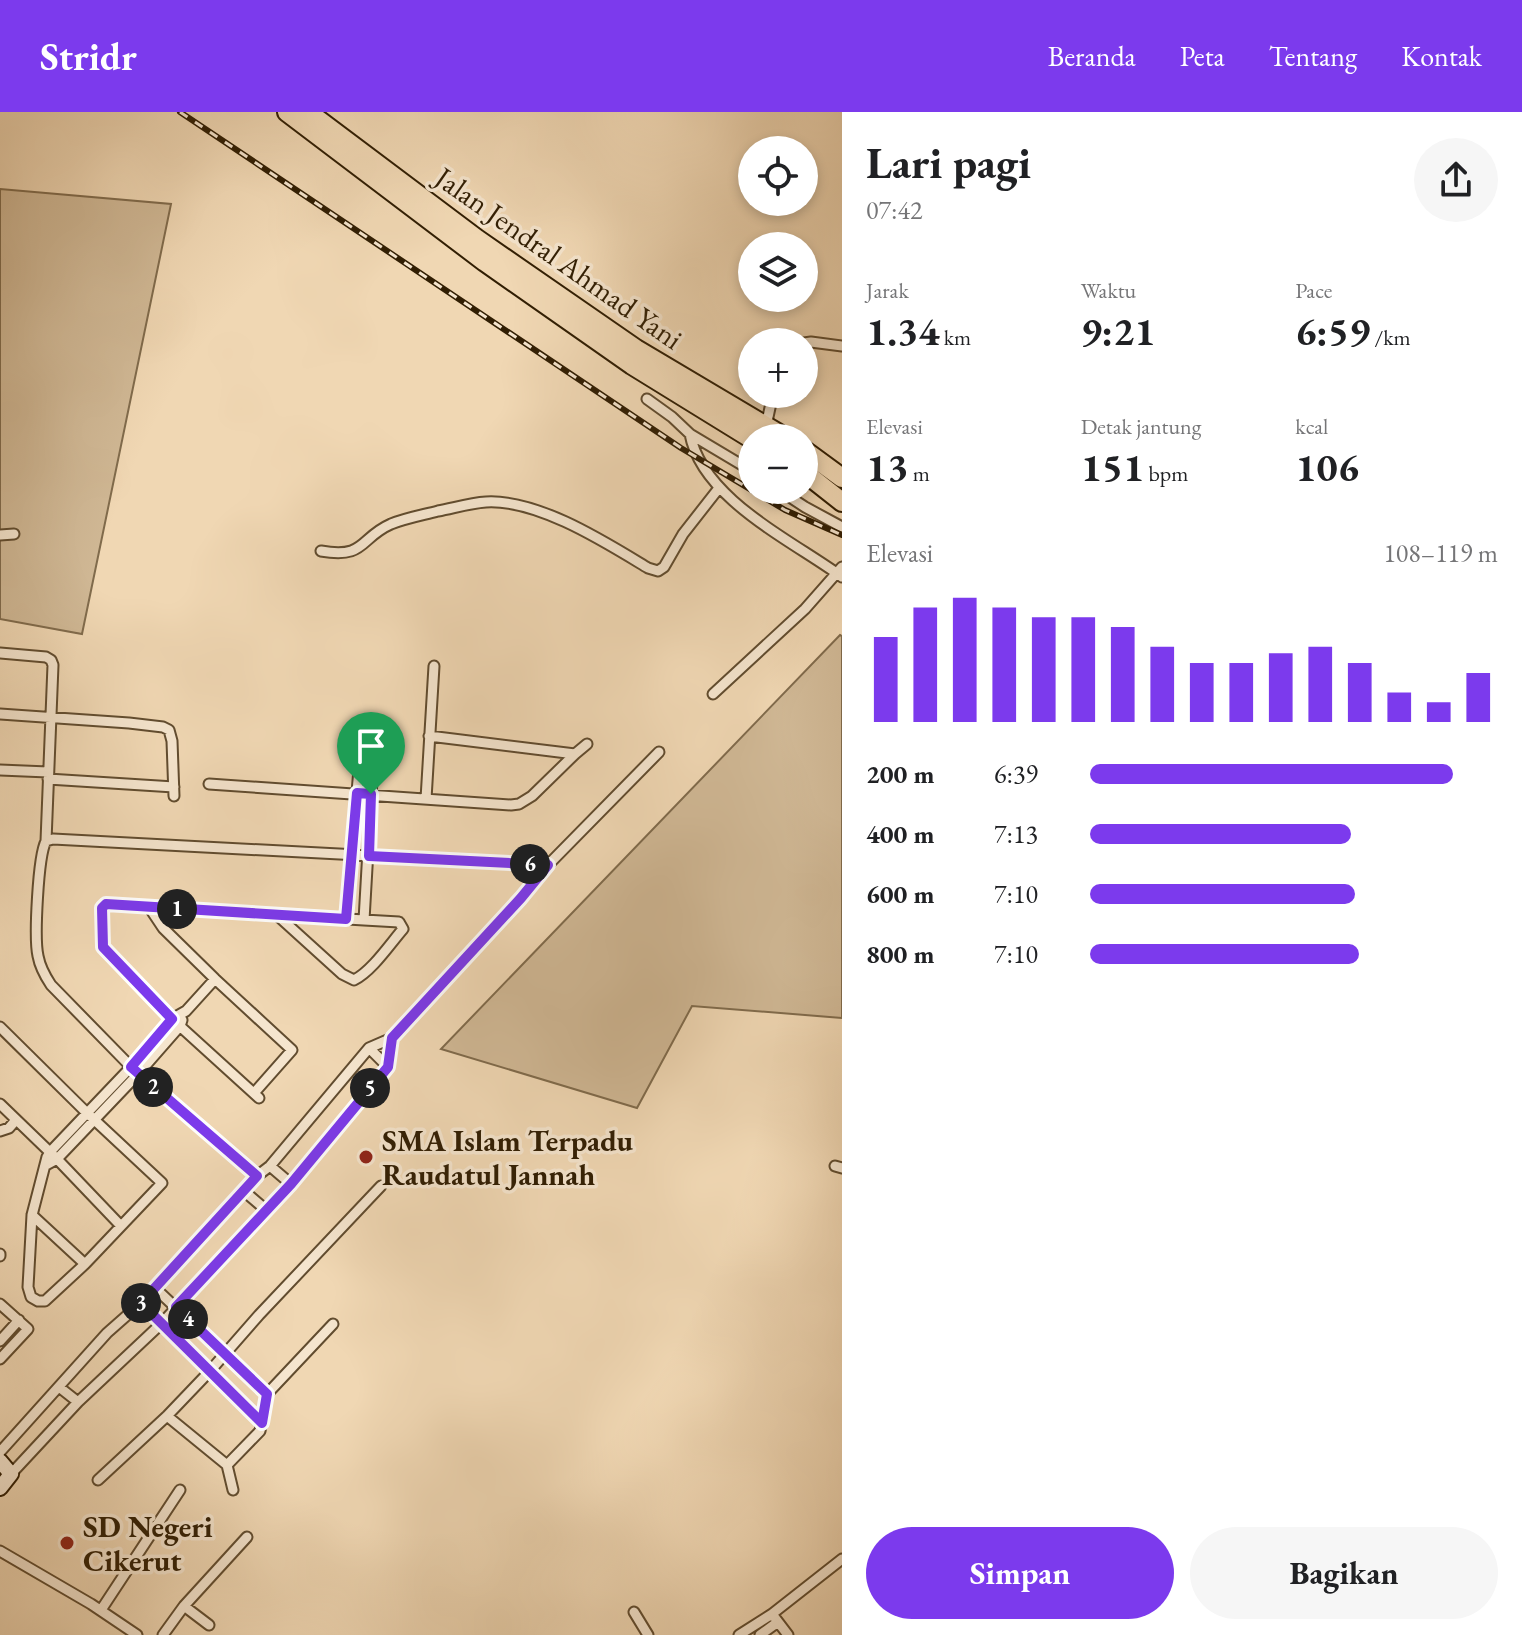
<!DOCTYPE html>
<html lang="id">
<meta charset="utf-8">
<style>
body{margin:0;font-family:"EB Garamond",serif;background:#f6f6f6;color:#202124;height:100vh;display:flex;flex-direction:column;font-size:30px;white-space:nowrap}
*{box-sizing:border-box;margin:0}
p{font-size:26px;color:#757577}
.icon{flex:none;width:44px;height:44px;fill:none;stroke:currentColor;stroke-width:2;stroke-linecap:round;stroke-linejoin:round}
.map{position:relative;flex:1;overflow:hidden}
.side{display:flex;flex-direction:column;background:#fff;width:680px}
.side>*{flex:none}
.tools{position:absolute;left:738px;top:24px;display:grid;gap:16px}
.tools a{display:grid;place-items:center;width:80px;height:80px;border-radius:50%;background:#fff;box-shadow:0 4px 12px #0003;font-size:40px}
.pin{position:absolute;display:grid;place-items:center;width:68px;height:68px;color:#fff;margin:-82px -34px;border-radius:50% 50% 50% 0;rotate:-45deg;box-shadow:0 0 8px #0007}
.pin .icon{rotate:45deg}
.km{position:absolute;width:40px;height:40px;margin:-20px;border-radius:50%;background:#222;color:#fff;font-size:22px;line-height:40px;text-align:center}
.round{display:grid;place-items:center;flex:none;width:84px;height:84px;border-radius:42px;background:#f6f6f6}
.summary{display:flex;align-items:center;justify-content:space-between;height:136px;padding:0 24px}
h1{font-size:44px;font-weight:700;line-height:60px}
.stats{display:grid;grid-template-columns:repeat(3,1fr);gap:12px;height:136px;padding:8px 24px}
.stats div{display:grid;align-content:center}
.stats b{font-size:40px;font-weight:700}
.stats small{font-size:22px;font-weight:400}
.stats p{font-size:22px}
.chart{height:224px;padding:16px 24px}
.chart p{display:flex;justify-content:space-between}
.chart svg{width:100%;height:144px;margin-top:8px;stroke:#7c3aed;stroke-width:6}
.action{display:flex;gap:16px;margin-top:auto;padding:16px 24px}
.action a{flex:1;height:92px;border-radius:48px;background:#7c3aed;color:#fff;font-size:32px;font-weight:700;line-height:92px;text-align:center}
.action a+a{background:#f6f6f6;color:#202124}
ul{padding:0 24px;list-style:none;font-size:26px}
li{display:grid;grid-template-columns:128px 96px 1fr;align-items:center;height:60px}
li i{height:20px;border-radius:10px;background:#7c3aed}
header{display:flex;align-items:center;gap:48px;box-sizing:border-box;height:112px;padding:0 40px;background:#7c3aed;color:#fff}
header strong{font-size:38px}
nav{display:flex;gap:44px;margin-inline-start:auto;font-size:28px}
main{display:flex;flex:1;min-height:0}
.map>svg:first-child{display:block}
</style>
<header>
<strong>Stridr</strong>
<nav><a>Beranda</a><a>Peta</a><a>Tentang</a><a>Kontak</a></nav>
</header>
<main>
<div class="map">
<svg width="842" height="1523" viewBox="0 0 842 1523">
<rect width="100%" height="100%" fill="#f0d7b3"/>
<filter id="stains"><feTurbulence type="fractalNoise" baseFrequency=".0025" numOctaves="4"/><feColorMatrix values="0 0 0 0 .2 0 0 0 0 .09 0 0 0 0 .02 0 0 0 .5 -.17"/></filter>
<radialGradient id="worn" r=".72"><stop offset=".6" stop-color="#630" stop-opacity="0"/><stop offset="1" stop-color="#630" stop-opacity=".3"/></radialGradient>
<path fill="#d0b895" stroke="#806b4c" stroke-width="2" d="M 0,77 L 171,92 L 82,522 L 0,507 Z
M 840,523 L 842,524 L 842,906 L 692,894 L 637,996 L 441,937 Z"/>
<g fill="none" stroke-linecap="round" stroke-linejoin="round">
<g stroke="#614c2f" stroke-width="13">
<path id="street" d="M 804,231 L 811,230 L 842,234
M 647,287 L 672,305 L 690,322 L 752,359
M 766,314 L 773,282
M 690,322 C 702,387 793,429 842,465
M 779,378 L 805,395 L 842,415
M 0,423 L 14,422
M 321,439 C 366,447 359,426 391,412 C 406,406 423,403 438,399 C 454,396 470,391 486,390 C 538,387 605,430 648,456 L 658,459 L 664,455 L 683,422 L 719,376
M 0,541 L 46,545 L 51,548 L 53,553 L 46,729
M 713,582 L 805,497 L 842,455
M 0,602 L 129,611 L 163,615 L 169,618 L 172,629 L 174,684
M 429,624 L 575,642
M 0,658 L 48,660
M 48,667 L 174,675
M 209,672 L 511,693 L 519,692 L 532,684 L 575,642 L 587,632
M 426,687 L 434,554
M 548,753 L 659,640
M 149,795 L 163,816 L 215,867 L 292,938 L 254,981
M 346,807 L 359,657 L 361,648 L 368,646 L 371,648 L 372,668 L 364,808
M 0,915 L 87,1001 L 162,1071 L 85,1152 L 45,1189 L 38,1189 L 31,1185 L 28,1175 L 32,1103 L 47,1045 L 50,1040 L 131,955 L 172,907 L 186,899 L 215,867
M 369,936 L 388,955
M 259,986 L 172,907 L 103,835 L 102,798 L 106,792 L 364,808 L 399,810 L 403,817 C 390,832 372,859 354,868 L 342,862 L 278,804
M 0,992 L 57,1047 L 121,1114
M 0,1019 L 9,1016 L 16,1008
M 46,1053 L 57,1047 L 138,962 L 180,914 L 182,908
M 270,1054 L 291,1072
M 835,1054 L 842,1056
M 244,1079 L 266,1098
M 32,1103 L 85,1152
M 0,1144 L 0,1142
M 155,1176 L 267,1282
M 141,1191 L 262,1311
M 0,1192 L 28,1217 L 0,1247
M 0,1229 L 19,1208
M 59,1275 L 78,1290
M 167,1304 L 227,1353
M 0,1340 L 107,1221 L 141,1191 L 257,1064 L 270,1054 L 369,936 L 392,926 L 521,786 L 548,753 L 53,727 L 46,729 C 38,744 34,826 38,844 C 40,855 45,864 51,873 L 138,962 L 257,1064
M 11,1362 L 78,1290 L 162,1211 L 291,1072 L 388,955 L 392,926
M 98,1368 L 167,1304 L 210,1259 L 259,1203 L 381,1074
M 233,1378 L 227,1353 L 260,1319 L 267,1282 L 333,1212
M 0,1439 L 91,1492 L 137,1523
M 184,1494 L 209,1513
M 101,1498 L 180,1378
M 634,1500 L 648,1523
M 772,1502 L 788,1523
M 163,1523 L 184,1494 L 247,1425
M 739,1523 L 772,1502 L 842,1447
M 760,1523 L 778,1510"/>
</g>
<g stroke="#311e03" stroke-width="18">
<path id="secondary" d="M 0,1349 L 11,1362 L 0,1376"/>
</g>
<g stroke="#311e03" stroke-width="22">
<path id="highway" d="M 287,0 L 485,150 L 632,253 L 752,327
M 308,0 L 477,127 L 636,237 L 786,326
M 804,338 L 842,366
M 804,360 L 842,390"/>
</g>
<use href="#street" stroke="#f5e5ce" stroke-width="9"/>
<use href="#secondary" stroke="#f5e5ce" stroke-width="14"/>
<use href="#highway" stroke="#f0d7b3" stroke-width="18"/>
<g stroke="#311e03" stroke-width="6">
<path id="rail" d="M 180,0 L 681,336 L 785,398 L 842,423"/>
</g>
<use href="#rail" stroke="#f5e5ce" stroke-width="3" stroke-dasharray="9" stroke-linecap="butt"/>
</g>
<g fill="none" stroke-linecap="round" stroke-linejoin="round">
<g stroke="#fff" stroke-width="16">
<path id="route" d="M 357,681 L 371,682 L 369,744 L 548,753 L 521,786 L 392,926 L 388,955 L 291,1072 L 176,1195 L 267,1282 L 262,1311 L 141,1191 L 257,1064 L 131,955 L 172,907 L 103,835 L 102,796 L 106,792 L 346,807 Z"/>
</g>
<use href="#route" stroke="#7c3aed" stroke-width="10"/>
</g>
<g fill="#8f2418" stroke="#f5e5ce" stroke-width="3">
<circle cx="366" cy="1045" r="8"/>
<circle cx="67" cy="1431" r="8"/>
</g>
<g text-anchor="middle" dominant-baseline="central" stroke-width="7" stroke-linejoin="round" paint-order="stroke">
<g font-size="30" fill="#311e03" stroke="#f5e5ce">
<text transform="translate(559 146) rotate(35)">Jalan Jendral Ahmad Yani</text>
</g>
<g font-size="30" font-weight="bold" fill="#311e03" stroke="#f5e5ce" text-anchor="start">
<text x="382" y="1028">SMA Islam Terpadu<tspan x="382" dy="34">Raudatul Jannah</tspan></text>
<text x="83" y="1414">SD Negeri<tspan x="83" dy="34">Cikerut</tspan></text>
</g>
</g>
<rect width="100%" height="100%" filter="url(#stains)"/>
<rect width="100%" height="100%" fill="url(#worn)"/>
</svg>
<div class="tools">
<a><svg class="icon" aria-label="locate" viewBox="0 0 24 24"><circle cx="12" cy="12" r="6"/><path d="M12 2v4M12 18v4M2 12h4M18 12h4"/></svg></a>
<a><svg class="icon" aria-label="layers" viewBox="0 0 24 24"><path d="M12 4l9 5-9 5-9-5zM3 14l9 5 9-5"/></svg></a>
<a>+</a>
<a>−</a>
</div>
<div class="pin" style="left:371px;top:682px;background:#1e9e55"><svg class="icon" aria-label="arrive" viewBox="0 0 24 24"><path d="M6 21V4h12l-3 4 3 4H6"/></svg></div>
<b class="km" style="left:177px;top:797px">1</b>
<b class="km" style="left:153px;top:975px">2</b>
<b class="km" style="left:141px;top:1191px">3</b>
<b class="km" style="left:188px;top:1207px">4</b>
<b class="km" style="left:370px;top:976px">5</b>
<b class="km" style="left:530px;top:752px">6</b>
</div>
<section class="side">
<div class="summary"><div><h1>Lari pagi</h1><p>07:42</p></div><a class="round"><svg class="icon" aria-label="share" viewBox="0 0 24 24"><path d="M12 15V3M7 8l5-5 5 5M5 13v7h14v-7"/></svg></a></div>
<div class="stats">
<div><p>Jarak</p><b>1.34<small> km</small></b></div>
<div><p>Waktu</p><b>9:21</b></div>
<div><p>Pace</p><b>6:59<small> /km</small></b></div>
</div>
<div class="stats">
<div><p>Elevasi</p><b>13<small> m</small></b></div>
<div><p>Detak jantung</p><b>151<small> bpm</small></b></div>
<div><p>kcal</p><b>106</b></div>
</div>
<div class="chart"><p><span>Elevasi</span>108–119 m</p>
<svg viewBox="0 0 160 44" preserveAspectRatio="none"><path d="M5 44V18M15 44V9M25 44V6M35 44V9M45 44V12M55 44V12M65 44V15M75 44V21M85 44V26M95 44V26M105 44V23M115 44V21M125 44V26M135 44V35M145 44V38M155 44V29"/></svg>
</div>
<ul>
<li><b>200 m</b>6:39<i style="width:89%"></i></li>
<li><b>400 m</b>7:13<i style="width:64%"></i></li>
<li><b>600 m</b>7:10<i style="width:65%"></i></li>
<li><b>800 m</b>7:10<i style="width:66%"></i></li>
</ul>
<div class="action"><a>Simpan</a><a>Bagikan</a></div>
</section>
</main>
